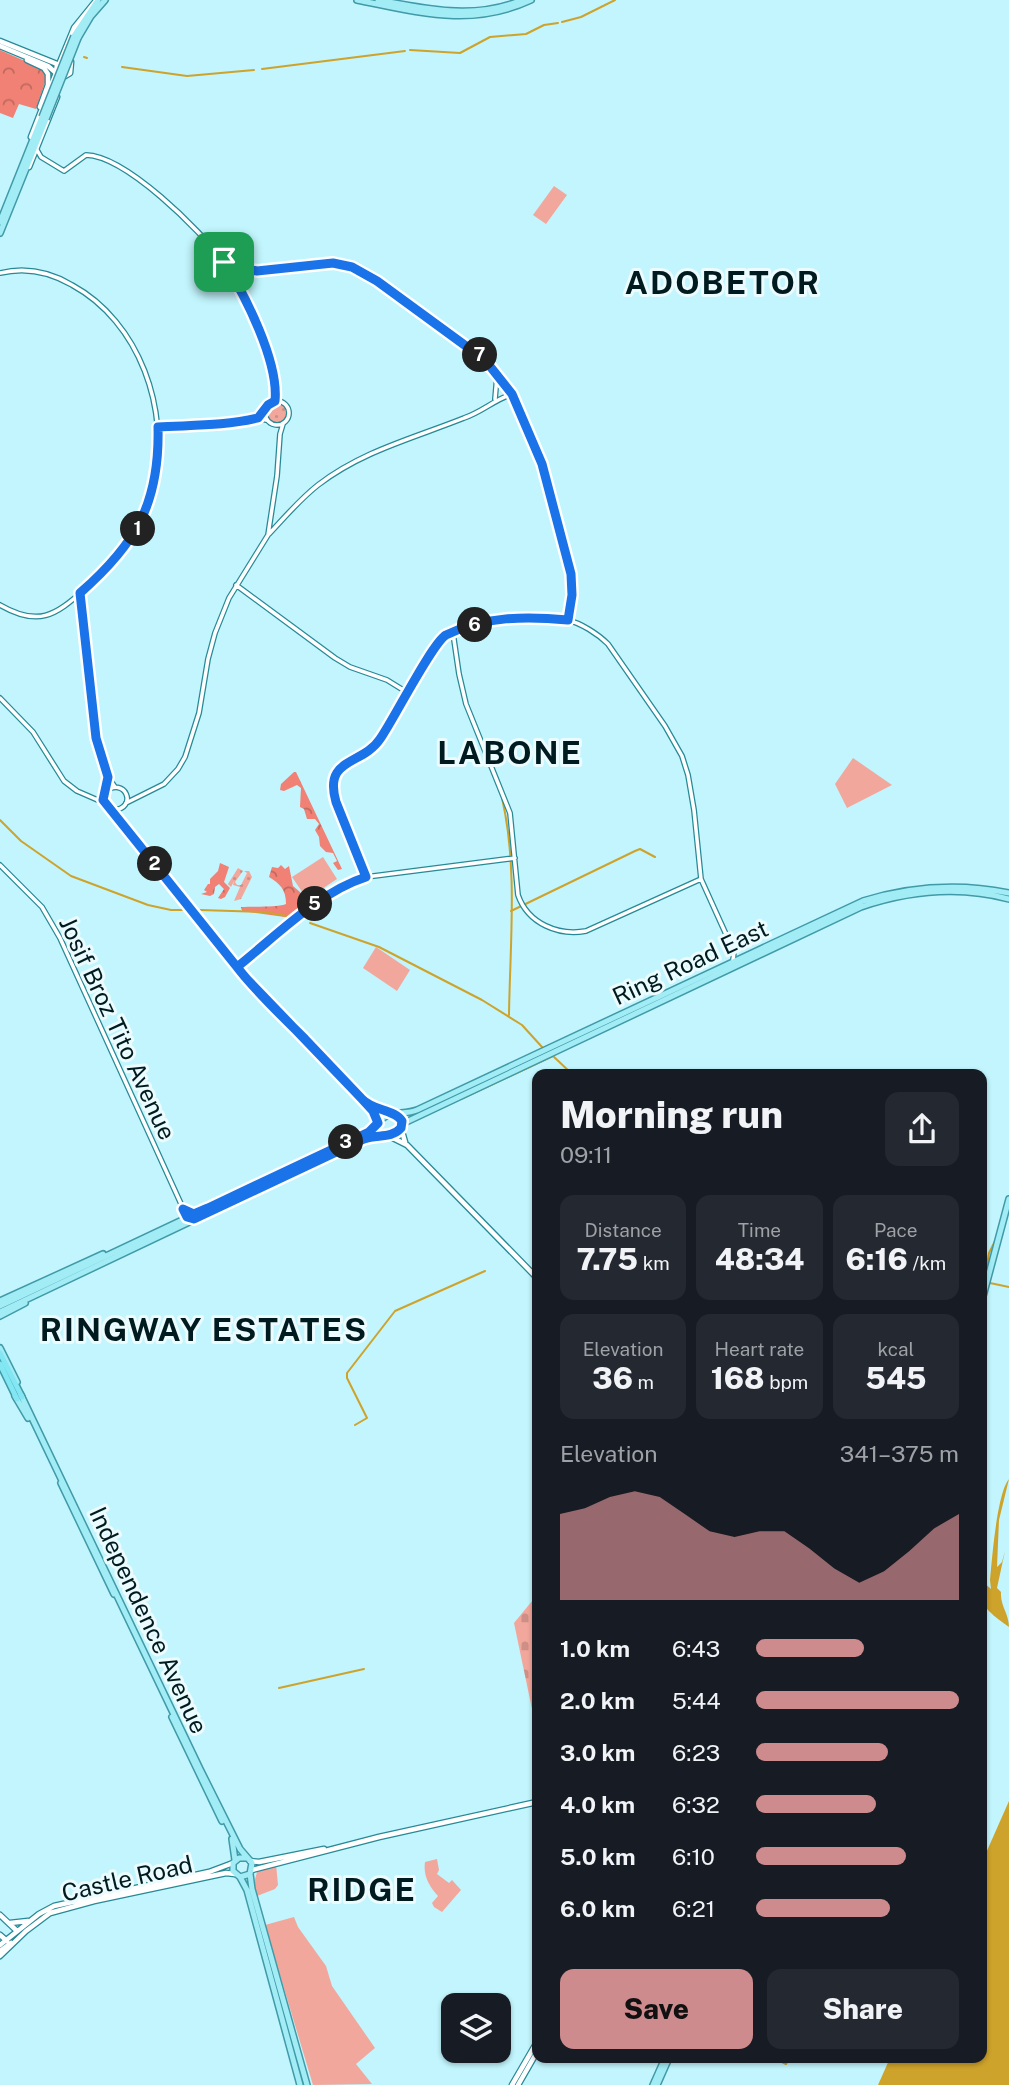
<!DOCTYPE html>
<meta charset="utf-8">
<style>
body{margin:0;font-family:"Public Sans",sans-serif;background:#242831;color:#f1f3f6;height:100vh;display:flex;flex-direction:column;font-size:26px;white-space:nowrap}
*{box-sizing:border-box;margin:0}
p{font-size:23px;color:#9ea1a6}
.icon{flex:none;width:38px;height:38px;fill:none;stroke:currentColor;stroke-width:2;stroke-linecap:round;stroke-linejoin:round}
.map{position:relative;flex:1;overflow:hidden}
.details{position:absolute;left:532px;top:1069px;width:455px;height:994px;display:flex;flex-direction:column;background:#171b24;border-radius:14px;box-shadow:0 2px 5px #0004}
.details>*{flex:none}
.controls{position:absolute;left:441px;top:1993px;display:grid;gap:14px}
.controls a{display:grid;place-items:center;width:70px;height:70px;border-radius:14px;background:#171b24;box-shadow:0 2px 5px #0004;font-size:35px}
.pin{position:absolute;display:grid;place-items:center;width:60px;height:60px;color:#fff;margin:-30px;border-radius:14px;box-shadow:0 4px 10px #0006}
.km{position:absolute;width:35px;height:35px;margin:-18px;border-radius:50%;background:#222;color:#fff;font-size:19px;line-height:35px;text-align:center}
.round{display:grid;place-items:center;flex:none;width:74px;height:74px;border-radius:14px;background:#242831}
.summary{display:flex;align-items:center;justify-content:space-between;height:119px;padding:0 28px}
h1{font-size:38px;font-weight:800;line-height:52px}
.metrics{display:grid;grid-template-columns:repeat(3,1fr);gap:10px;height:119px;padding:7px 28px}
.metrics div{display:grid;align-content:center;border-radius:14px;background:#242831;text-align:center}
.metrics b{font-size:30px;font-weight:800}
.metrics small{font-size:19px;font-weight:400}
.metrics p{font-size:19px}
.chart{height:196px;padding:14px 28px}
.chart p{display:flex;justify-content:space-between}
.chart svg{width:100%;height:126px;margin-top:7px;fill:#ce8b8e;opacity:.7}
.button{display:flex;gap:14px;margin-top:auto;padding:14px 28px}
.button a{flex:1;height:80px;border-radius:14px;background:#ce8b8e;color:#111;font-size:28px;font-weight:800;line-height:80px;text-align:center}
.button a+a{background:#242831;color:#f1f3f6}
ul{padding:0 28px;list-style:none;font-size:23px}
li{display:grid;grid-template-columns:112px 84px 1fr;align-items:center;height:52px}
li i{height:18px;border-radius:9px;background:#ce8b8e}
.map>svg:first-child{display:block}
</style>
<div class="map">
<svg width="1009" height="2085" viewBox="0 0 1009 2085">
<defs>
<pattern id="grass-dots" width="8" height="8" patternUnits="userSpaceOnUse" patternTransform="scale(1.75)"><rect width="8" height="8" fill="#f2a79c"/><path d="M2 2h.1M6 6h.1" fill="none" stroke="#ce8f86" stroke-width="1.8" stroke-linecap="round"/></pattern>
<pattern id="forest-crowns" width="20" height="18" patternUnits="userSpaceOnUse" patternTransform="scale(1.75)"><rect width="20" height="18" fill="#f08174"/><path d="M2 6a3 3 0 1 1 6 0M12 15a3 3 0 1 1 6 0" fill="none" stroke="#c0695f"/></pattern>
<pattern id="cemetery-stones" width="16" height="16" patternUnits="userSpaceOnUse" patternTransform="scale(1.75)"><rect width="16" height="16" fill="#f2a79c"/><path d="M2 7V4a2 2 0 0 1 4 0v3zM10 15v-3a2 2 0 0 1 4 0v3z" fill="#ce8f86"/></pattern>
</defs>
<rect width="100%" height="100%" fill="#c2f5fd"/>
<path fill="url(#grass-dots)" d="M266 413a11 11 0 1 1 22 0a11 11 0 1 1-22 0Z
M 238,868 L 243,871 L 235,882 L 237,885 L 241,885 L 247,873 L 244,871 L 249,871 L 252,877 L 241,899 L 234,901 L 240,887 L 233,885 L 234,881 L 231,887 L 228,884 Z"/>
<path fill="url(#forest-crowns)" d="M 0,50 L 43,69 L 47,77 L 36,109 L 19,104 L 13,118 L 0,113 Z
M 294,772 L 296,772 L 342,869 L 338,870 L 333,863 L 337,861 L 333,853 L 326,852 L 320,846 L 319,837 L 315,830 L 319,824 L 315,819 L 307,819 L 304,809 L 300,807 L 301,788 L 297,785 L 284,791 L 280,790 L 281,784 Z
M 220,863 L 229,867 L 224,882 L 230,888 L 225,897 L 221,899 L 218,898 L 224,889 L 219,884 L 215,887 L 214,894 L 210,896 L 201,894 L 207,892 L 204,890 L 208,884 L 210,884 L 210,879 L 218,871 Z
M 281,865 L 285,869 L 289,866 L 293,886 L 300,892 L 310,906 L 292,918 L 242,911 L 241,907 C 254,906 275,908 286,904 C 286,889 280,884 269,877 L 272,867 L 278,868 Z"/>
<path fill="url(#cemetery-stones)" d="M 537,1595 L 537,1733 L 514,1623 Z"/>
<path fill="#f2a79c" d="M 554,186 L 567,195 L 546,224 L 533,215 Z
M 853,758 L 892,785 L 847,808 L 835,784 Z
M 323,857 L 337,879 L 307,899 L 292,877 Z
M 376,947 L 410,970 L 397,991 L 363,968 Z
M 437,1859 L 439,1870 L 437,1874 L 449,1883 L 452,1880 L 461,1890 L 442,1912 L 434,1907 L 432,1903 L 438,1896 C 429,1886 423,1876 425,1862 Z
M 276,1864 L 278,1885 L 275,1889 L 257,1896 L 254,1883 L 257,1872 Z
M 294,1917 L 298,1927 L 326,1966 L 332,1986 L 375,2048 L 356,2064 L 372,2084 L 313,2085 L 265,1925 Z"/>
<path fill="#cea32b" d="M 1009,1479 L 999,1520 L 997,1567 L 1002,1562 L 1005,1551 L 997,1588 L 1001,1592 C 1000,1606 1009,1613 1009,1627 C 1001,1621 985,1611 982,1600 C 980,1595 982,1587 982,1581 L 991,1589 L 990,1580 C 992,1559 997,1493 1009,1479 Z
M 1009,1801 L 1009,2085 L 878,2085 L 890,2058 L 982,2058 L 982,1862 Z"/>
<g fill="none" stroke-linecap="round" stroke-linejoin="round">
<path stroke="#cea32b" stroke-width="2" d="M 562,22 L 581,17 L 615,0
M 410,50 L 460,53 L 490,37 L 526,34 L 544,25 L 558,23
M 84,57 L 87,58
M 122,67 L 187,76 L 254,70
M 262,69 L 405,51
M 502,798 C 518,868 510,943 509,1015
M 0,820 L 21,841 L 71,876 L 148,905 L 171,910 L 189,910
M 200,910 L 264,912 L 293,917
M 511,911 L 635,851 L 640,849 L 655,857
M 310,923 L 379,947 L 482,1000 L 522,1025 L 542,1047
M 461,1099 L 553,1056 L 572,1074
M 305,1171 L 369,1141
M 985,1277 L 989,1253 L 996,1239
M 990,1283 L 1009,1287
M 355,1425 L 367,1418 L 347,1378 L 347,1373 L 395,1311 L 485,1271
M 279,1688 L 364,1669
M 774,2058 L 786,2064 L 789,2058"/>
<g stroke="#288996" stroke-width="6">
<path id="tertiary" d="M 37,150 L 41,157 L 64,171 L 86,155 C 126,156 200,230 224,262 C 245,291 279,365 275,401
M 224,262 L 236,267 L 257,271 L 333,263 L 352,267 L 369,275 L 427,316 L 490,364 L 512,394 L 542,464 L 571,574 L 572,595 L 568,620
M 0,273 C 25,267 50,272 72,285 C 140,322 170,410 154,484 C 144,528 118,560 85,589 C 55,616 38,627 0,605
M 237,284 L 241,276 L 249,270
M 495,399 L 497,376
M265 413a12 12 0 1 1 24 0a12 12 0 1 1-24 0Z
M 158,427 L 209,426 L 259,418 L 266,420
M 269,534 C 285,517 300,499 318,485 C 362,451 414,438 464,418 C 482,412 494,400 512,394
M 236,585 L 335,658 L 350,667 L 387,680 L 408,693
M 80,594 L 96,738 L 108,777 L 115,787
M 453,633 L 459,674 L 466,704 L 510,813 L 518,895 C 528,924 559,936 586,931 L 701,879
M 0,698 L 33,732 L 64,781 L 77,791 L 100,801 L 121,820 L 245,977 L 369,1105 L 378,1123
M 103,802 L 104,793 C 125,774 139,809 113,810
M 126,803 L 164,784 L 178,769 L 185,757 L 199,713 L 208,659 L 215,633 L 229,598 L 268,535 L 277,476 L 280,434 L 283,424
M 0,865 L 42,907 L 60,938 L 187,1217
M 366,877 L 333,793 L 337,769 L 377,744 L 437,644 C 455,619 538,614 567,620 C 581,623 598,634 608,644 L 665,726 L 682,756 L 688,775 L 694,810 L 701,879 L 734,952 L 733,960
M 237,967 L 329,894 L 349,882 L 366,877 L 515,858
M 371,1106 L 390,1113"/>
</g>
<g stroke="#288996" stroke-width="7">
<path id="secondary" d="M 0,41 L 57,64
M 0,46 L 48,66 L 56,73 L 31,137
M 27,60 L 44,68 L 48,74 L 48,85 L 40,107
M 60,62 L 74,28 L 95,2
M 57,64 L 56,73 L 65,76 L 70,73 L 71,62
M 29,167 L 57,97
M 401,1128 L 405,1142
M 389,1136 L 407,1145 L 537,1278
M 250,1861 L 259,1862 L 324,1849
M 252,1870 L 379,1837 L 537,1802
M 151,1884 L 157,1879 L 159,1872 L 167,1880
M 0,1915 L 17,1931
M 10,1923 L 28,1921
M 0,1935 L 7,1941
M 0,1945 L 39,1914 L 54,1906 L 209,1872 L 233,1863
M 0,1951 L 11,1943
M 0,1956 L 26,1931 L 50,1913 L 94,1901 L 226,1873 L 235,1874
M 512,2085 L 537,2042
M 518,2085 L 537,2052"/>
</g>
<g stroke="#419aa7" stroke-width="8">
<path id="primary" d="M 357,0 C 418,12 471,28 531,0
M 378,0 C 427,9 474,20 522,0
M 74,36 L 98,0
M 78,38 L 91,16 L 105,0
M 0,222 L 42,117
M 0,233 L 46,119
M 402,1124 L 861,907 C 908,891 960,886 1009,899
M 385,1135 L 379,1133 L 377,1127 C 383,1109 402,1116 417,1110 L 863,901 C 912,886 959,883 1009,893
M 183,1209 L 194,1214
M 982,1300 L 1009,1199
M 0,1301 L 103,1254
M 0,1306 L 369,1132 L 377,1125
M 0,1312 L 364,1139 L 375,1135 L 394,1134 L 402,1123 L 397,1115
M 0,1316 L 25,1303
M 0,1348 L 17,1382
M 21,1395 L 200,1769 L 240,1849 L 252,1863 L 250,1874 L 240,1877 L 233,1871 L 233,1863 L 239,1858 L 246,1858
M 15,1396 L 28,1418
M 61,1483 L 114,1594
M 172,1717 L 222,1821
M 232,1839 L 235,1860
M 250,1874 L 252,1889 L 307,2085
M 240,1877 L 247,1890 L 300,2085
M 653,2085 L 665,2058
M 657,2085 L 669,2058"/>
</g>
<g stroke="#419aa7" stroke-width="8">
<path id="trunk" d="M 0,1353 L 22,1397
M 0,1364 L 17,1399"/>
</g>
<use href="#tertiary" stroke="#fff" stroke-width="3.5"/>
<use href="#secondary" stroke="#fff" stroke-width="4.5"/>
<use href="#primary" stroke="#a2ecf6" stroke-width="5"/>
<use href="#trunk" stroke="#83e6f3" stroke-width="5"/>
<g stroke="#419aa7" stroke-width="8" stroke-linecap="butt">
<path id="primary-bridge" d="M 42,117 L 74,36
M 46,119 L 78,38"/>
</g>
<use href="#primary-bridge" stroke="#a2ecf6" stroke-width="5"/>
</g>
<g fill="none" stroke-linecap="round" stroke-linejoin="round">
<g stroke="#fff" stroke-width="14">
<path id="route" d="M 224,262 C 245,295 279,362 275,401 L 268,405 L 258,418 C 225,426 192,425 158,427 C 160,503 136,544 80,593 L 96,738 L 108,777 L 103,800 L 245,977 L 362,1099 L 373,1111 L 378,1123 L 369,1132 L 208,1208 L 194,1214 L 183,1209 L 187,1217 L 194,1219 L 364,1139 C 377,1134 391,1139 401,1128 L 402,1121 C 394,1109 373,1111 362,1099 C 343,1079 324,1059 305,1039 C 282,1016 257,993 237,967 C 276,936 319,892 366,877 L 336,802 C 323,757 362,766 380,739 C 393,721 432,643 446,635 C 484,616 527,616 568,620 L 572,595 L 571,574 L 542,464 L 512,394 L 485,360 L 377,281 L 352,267 L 333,263 L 257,271 L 236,267 L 224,262"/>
</g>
<use href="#route" stroke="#1a73e8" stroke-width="9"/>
</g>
<g text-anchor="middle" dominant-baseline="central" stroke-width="6" stroke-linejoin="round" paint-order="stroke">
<g font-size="24" fill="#001b1f" stroke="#ebfbfe">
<text transform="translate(690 962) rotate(-25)">Ring Road East</text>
<text transform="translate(118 1028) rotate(65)">Josif Broz Tito Avenue</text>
<text transform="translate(149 1620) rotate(65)">Independence Avenue</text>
<text transform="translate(127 1878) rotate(-13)">Castle Road</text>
</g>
<g font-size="32" font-weight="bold" letter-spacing="2" fill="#001b1f" stroke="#ebfbfe">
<text x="723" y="282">ADOBETOR</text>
<text x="510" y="752">LABONE</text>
<text x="204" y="1329">RINGWAY ESTATES</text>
<text x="362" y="1889">RIDGE</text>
</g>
</g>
</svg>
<div class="controls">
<a><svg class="icon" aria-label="layers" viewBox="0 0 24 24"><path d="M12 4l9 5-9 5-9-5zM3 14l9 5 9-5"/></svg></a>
</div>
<div class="pin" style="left:224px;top:262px;background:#1e9e55"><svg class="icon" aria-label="arrive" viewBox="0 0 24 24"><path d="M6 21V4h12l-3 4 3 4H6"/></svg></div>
<b class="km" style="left:138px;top:529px">1</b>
<b class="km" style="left:155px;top:864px">2</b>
<b class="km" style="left:346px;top:1142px">3</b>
<b class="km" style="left:315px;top:904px">5</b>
<b class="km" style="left:475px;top:625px">6</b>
<b class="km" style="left:480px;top:355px">7</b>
<section class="details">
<div class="summary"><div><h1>Morning run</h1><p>09:11</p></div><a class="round"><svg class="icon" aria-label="share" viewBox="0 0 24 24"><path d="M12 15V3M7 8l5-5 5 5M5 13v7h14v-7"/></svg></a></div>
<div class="metrics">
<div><p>Distance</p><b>7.75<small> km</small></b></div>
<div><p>Time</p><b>48:34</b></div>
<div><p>Pace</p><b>6:16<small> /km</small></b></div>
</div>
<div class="metrics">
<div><p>Elevation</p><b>36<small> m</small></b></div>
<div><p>Heart rate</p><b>168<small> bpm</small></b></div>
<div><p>kcal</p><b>545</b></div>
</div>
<div class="chart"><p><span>Elevation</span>341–375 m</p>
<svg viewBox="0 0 160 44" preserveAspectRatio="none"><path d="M0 44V14L10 12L20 8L30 6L40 8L50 14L60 20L70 22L80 20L90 20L100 26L110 33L120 38L130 34L140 27L150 19L160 14V44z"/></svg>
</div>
<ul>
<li><b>1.0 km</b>6:43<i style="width:53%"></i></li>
<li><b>2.0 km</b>5:44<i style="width:100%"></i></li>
<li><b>3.0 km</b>6:23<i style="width:65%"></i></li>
<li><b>4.0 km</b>6:32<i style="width:59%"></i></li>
<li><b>5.0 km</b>6:10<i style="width:74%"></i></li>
<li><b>6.0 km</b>6:21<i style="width:66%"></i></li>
</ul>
<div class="button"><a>Save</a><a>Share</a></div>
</section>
</div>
